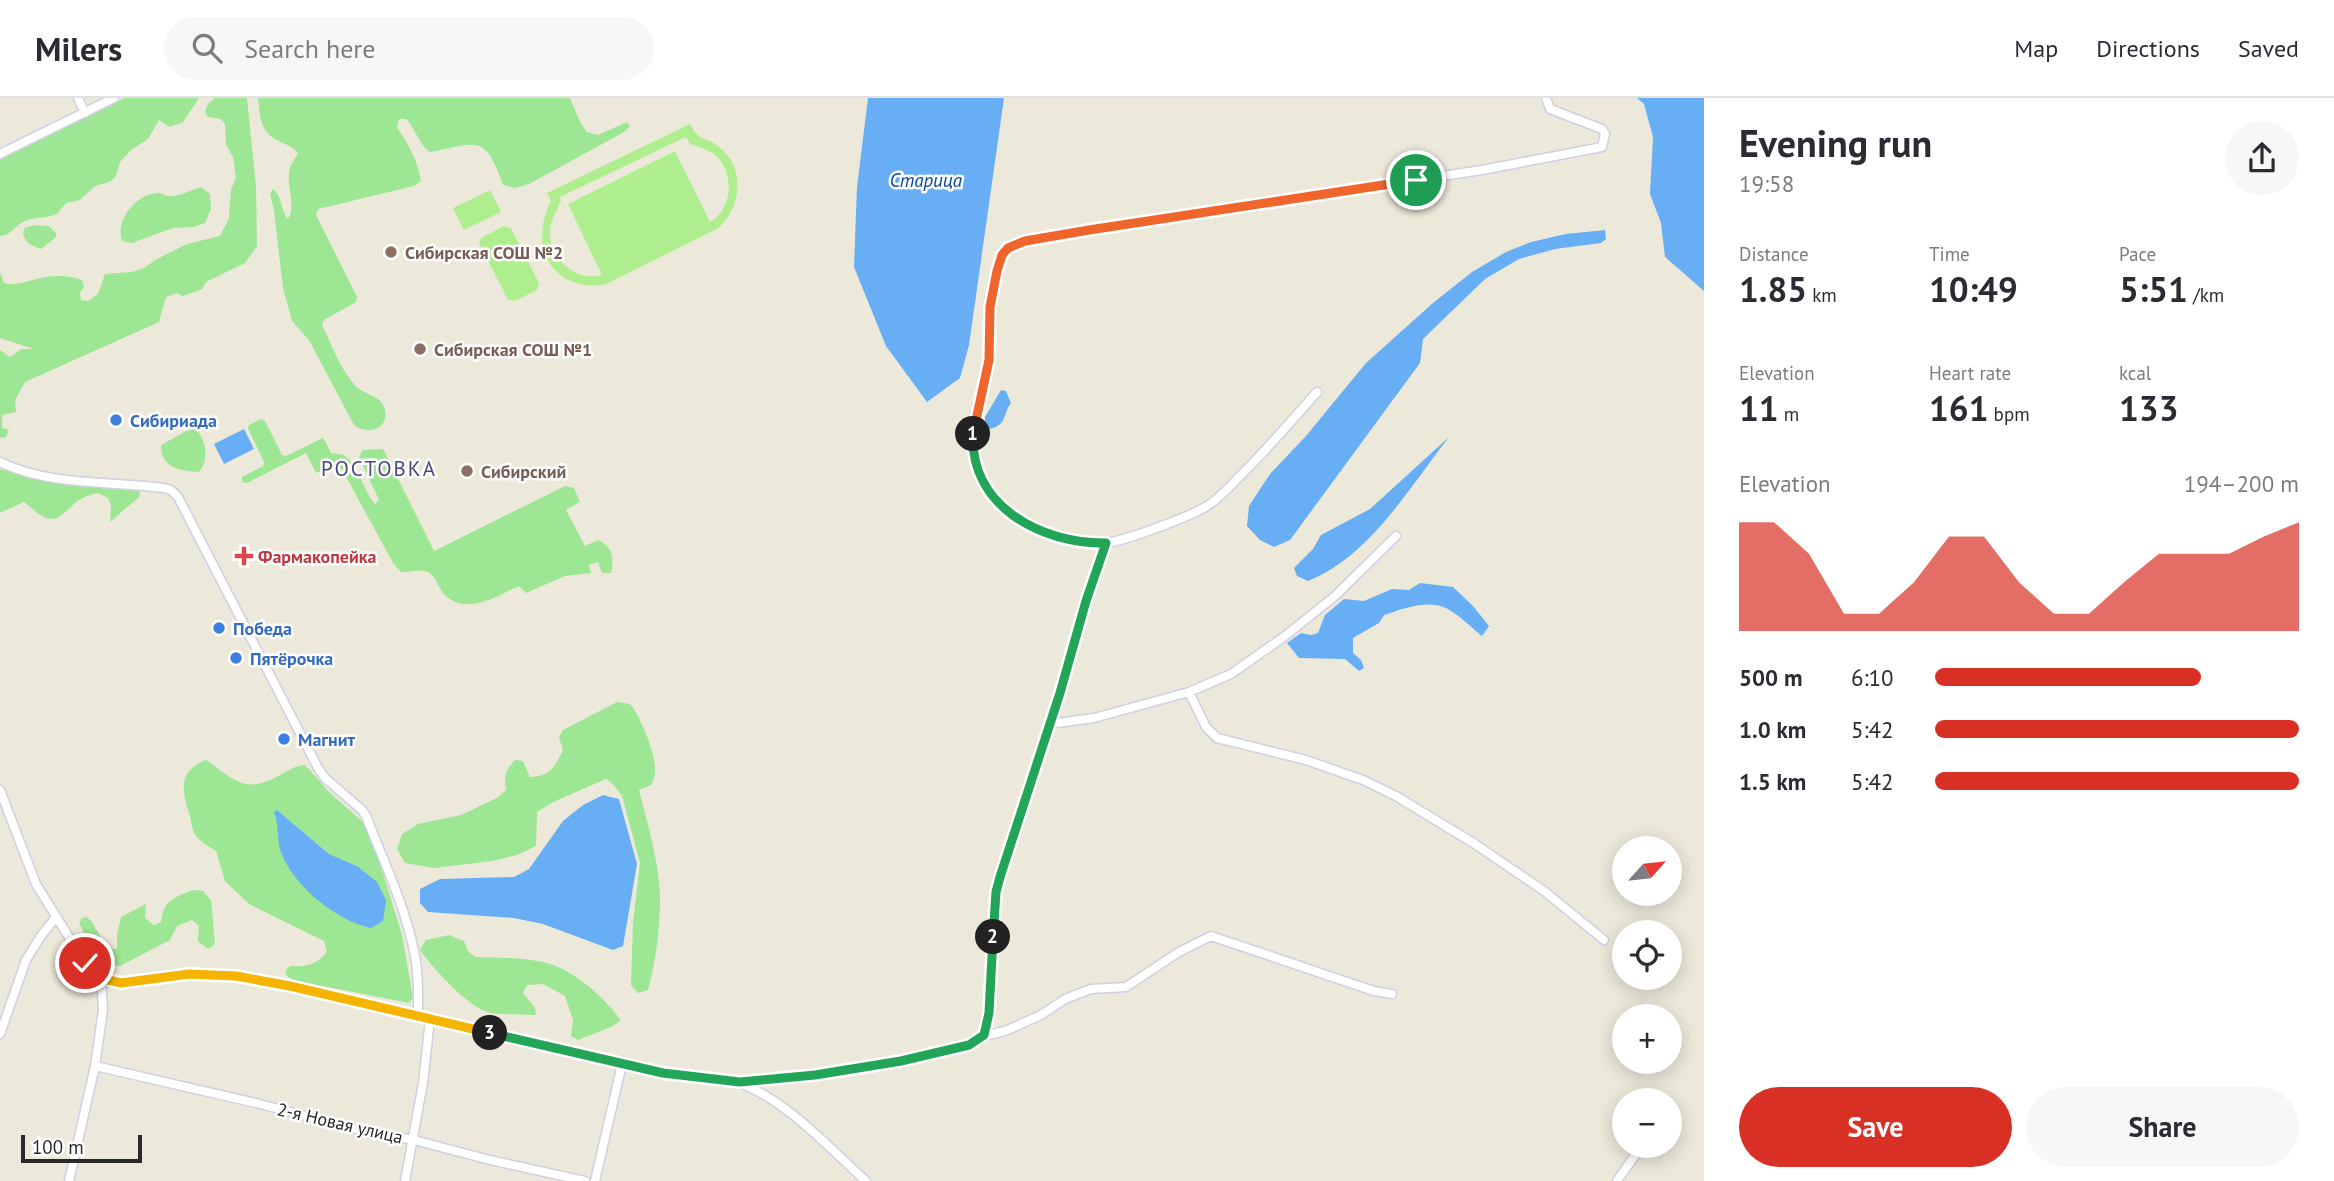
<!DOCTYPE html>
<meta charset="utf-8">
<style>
body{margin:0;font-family:"PT Sans",sans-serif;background:#f7f7f7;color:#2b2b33;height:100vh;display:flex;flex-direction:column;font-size:26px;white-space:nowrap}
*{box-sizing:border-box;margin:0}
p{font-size:23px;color:#7c7c81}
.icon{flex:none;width:38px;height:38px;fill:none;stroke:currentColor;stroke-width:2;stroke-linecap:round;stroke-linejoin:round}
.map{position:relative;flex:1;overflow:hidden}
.panel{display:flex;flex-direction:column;background:#fff;width:630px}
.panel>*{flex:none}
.needle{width:46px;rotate:63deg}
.fabs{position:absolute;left:1612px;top:738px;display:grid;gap:14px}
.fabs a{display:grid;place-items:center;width:70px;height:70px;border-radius:50%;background:#fff;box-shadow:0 4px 18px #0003;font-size:35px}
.scale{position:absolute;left:21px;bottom:18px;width:121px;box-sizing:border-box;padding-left:7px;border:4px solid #292929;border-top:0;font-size:19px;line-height:24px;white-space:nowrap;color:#292929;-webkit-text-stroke:5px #fff;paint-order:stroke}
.pin{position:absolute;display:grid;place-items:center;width:60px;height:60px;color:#fff;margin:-30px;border:4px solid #fff;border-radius:50%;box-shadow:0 2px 7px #0007}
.km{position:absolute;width:35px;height:35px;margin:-18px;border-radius:50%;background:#222;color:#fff;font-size:19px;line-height:35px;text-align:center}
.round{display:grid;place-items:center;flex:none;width:74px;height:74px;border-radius:37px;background:#f7f7f7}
.summary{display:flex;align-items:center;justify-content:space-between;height:119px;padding:0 35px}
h1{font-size:38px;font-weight:700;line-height:52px}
.stats{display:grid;grid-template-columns:repeat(3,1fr);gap:10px;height:119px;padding:7px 35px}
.stats div{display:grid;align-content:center}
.stats b{font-size:35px;font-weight:700}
.stats small{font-size:19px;font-weight:400}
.stats p{font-size:19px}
.chart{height:196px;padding:14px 35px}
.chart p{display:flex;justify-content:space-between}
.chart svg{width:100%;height:126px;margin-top:7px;fill:#d93025;opacity:.7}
.cta{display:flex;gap:14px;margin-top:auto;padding:14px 35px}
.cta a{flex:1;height:80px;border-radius:42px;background:#d93025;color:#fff;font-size:28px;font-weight:700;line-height:80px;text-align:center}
.cta a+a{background:#f7f7f7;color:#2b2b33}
ul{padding:0 35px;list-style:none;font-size:23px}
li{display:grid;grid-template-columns:112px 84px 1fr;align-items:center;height:52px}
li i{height:18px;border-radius:9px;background:#d93025}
header{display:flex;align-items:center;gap:42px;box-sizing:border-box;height:98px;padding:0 35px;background:#fff;border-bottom:2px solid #e1e1e2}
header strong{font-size:33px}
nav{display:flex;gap:38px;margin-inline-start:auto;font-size:24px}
.search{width:490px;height:63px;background:#f7f7f7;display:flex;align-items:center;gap:18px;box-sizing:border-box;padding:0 24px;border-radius:38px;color:#7c7c81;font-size:26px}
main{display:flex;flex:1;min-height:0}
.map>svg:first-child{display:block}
</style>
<header>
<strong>Milers</strong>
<div class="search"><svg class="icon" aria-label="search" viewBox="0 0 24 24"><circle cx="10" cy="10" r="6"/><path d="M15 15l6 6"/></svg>Search here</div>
<nav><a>Map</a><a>Directions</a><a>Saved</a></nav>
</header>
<main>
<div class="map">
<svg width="1704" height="1083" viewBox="0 0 1704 1083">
<rect width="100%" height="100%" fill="#ece9da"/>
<path fill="#9ce694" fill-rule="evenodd" d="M 124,0 L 199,0 L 183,24 L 170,29 L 159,22 L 148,41 L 131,52 L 120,64 L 115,80 L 109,84 L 95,88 L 80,102 L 66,105 L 57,116 C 46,121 34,118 23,124 C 13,129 14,136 0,138 L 0,59 Z
M 215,0 L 247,0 L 256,89 L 257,148 L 245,165 L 206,184 L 202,191 L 183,198 L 177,195 L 166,199 L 159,224 L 25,284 L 15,302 L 16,314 L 2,317 L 2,330 L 9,332 L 6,339 L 0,340 L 0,252 L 10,259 L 22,251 L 34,251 L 0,240 L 0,174 L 4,185 C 16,188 25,184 37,181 C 51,177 69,177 82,182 L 84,189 L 80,195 L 81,202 L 88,203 L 98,196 L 105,176 L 132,174 L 144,170 L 155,162 L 187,146 L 220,138 L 229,120 L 231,92 L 236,79 L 233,59 L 226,47 L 225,26 L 221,21 L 208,19 L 205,13 L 208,6 Z
M 258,0 L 570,0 L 580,24 L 587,34 L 598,37 L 627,24 L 630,28 L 626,33 L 529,86 L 515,90 L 503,87 C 485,35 478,45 430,54 C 419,47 416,31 406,21 L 399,21 L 397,29 C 408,46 418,63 421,83 L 414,88 L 318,111 L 316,117 L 357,199 L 356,204 L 324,222 L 322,227 C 332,247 341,274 358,290 C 366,297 379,297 384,309 C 392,329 369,339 354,327 L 309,242 L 292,223 L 283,190 L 274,112 L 270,96 L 273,91 C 283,99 280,112 288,121 C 297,107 285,87 290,70 C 291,65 296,60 298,55 C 293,48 286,47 279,43 C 260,35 260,18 258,0 Z
M 201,89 L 210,96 L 211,111 L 205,125 L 194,129 L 173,130 L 132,145 L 122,143 C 115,122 136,96 158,95 C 165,95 161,98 169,98 C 178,99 192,92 201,89 Z
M 35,127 L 49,128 L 56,135 L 56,139 L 41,151 C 32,148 25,145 23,135 L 25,130 Z
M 261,321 L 265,323 L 282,357 L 286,358 L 323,340 L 324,341 L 331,355 C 335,356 339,355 343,357 C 356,362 364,394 375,406 L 379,402 L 359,359 L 363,352 L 383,351 L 434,453 L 565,388 L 574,390 L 580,404 L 566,412 L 585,448 L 598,442 C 613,448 614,461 611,475 L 602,475 L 598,464 L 589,467 L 591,475 L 565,478 L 526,495 L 519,488 C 497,498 465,519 444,496 C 438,490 436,478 428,474 C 421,471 409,474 401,474 L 393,465 L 343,373 L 336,367 L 316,375 L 306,355 L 247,385 L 242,384 L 242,379 L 263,368 L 264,364 L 248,330 L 249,327 Z
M 194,329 C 206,340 210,361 199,374 C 181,373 160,370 161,347 Z
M 0,371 L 33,380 L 63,385 L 138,392 L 140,394 L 139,399 L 110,424 L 111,408 L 108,400 L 98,395 C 88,397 79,400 72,408 C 62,416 56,426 42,418 C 36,415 30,408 24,404 L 0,415 Z
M 617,604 L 630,606 C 640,617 655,655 655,670 C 656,676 654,681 651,687 L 639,692 C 647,724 660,767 660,800 C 660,830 656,863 648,892 L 638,895 L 631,887 L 633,824 L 640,765 L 622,698 L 613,686 L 606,681 L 553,704 L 537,714 L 536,748 L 517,757 L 492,763 L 434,770 L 405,765 L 397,751 L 402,736 L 418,726 L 461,717 L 497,700 L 506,692 C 504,678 505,672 515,662 L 523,663 L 530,679 C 549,679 555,669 563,652 L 559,639 L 563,632 Z
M 206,662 C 235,682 245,697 280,677 C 288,673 296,667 305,667 L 331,696 L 363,724 L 379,762 L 402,837 L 413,900 L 409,905 L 292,882 L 286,877 L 286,872 L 290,868 C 307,869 316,867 327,854 L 324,843 L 249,806 L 225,783 L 216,753 C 208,748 199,743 194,735 C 192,730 191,723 190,718 C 182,694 177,673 206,662 ZM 277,712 L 329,756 L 357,768 L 280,752 Z
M 192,792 L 203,793 L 211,802 L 215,846 L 208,851 L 198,843 L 199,828 L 192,822 L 177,828 L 170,842 L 120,868 L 100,865 L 79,825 L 82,820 L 87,819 L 92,824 L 107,850 L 117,851 L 117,836 L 121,819 L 146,806 L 145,820 L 154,827 L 161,824 C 164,801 173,801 192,792 Z
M 449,837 L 464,843 L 468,853 L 475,859 C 498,860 525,859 547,865 C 577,874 602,898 621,922 L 613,928 L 578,942 L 571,938 L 573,922 L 565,898 L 543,886 L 527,887 L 523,895 L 535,910 L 536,917 C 521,916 505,917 491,915 C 469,911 433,870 420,852 L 426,842 Z"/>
<path fill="#afee8f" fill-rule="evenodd" d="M 690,26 C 699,44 706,38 719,49 C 746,69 742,111 717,131 L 604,187 C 551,193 528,148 551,103 L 547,95 ZM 686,39 L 690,46 C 699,49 708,51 715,57 C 735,74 733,111 710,124 L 675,53 L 568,106 L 602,177 C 576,184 550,162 550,135 C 550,123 556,114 561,103 L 560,99 Z
M 490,92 L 501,114 L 464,132 L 453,110 Z
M 504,128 L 511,130 L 539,185 L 537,192 L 515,203 L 508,202 L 479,145 L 481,140 Z"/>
<path fill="#67aef4" d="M 868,0 L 1004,0 L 969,247 L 960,280 L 927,304 L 886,248 L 854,169 L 857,89 Z
M 1637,0 L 1704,0 L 1704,193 L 1665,159 L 1661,125 L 1650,96 L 1653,39 L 1644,6 Z
M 1605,132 L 1606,141 L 1601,145 L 1555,151 L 1519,161 L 1485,181 L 1423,241 L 1420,265 L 1290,442 L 1274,449 L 1260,442 L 1247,428 L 1249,408 L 1270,376 L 1306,338 L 1366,265 L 1433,205 L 1472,174 L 1506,154 L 1531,144 L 1566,136 Z
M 1001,292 L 1006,293 L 1011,305 C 1003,315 1007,328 989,331 L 985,324 L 985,319 Z
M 244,331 L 254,351 L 224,366 L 214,346 Z
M 1449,339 C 1409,390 1369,459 1308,483 L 1297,478 L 1294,470 L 1313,451 L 1321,437 L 1370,411 Z
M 1420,485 L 1453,489 L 1473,508 L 1489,528 L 1482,538 C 1471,529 1458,516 1446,510 C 1427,501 1402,511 1384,517 L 1379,525 L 1353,540 L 1353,555 L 1361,562 L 1364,570 L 1359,573 L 1345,561 L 1299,560 L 1287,545 L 1301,535 L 1311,537 L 1318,535 L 1325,517 L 1344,501 L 1364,503 L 1392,491 L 1409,492 Z
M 603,697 L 619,701 L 637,766 L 623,848 L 613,852 L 543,826 L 514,820 L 428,814 L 420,805 L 420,791 L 440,781 L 514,779 L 529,771 L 563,723 L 583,707 Z
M 277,712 L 329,756 L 357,768 L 377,784 L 386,802 L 383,823 L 371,830 C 337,823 291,787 280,751 C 277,739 279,726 274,714 Z"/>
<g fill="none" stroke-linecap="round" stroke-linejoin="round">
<g stroke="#d0cfe3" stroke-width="11">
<path id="minor" d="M 78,0 L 85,15
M 0,56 L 114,0
M 1317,294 C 1293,321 1270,348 1245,373 C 1234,384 1223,397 1210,406 C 1193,418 1127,442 1106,445 C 1094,447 1081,444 1069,442 C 1057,439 1044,437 1033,431 C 1005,418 978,386 973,354 C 968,322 987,292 989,260 C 991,236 988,169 1007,152 C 1021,138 1068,136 1089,132 L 1482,72 L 1602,49 L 1605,36 L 1602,31 L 1550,11 L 1546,0
M 0,364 C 50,388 110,383 164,390 L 171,392 L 178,399 L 318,670 L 325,680 L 362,712 L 366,718 C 384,764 406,810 415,858 C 419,878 418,898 418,918
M 1189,594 L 1206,629 L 1217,640 L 1306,662 L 1363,682 L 1396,698 L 1475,746 L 1544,793 L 1604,842
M 1050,626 L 1094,620 L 1189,594 L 1231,576 L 1285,538 L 1335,498 L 1396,438
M 0,692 L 36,786 L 85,865 L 101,880 L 121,885 L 134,885 L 176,877 L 207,875 L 236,878 L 290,888 L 622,966 L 663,975 L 740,984 L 815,977 L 901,963 L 969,947 L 984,938 L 989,915 L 996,794 L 1106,445
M 0,936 L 26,862 L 41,838 L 56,819
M 984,938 L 1005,933 L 1021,926 L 1041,917 L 1065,901 L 1091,891 L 1126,889 L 1179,854 L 1211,838 L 1374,893 L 1392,896
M 95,968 L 256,1005 L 367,1034 L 414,1042 L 490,1062 L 585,1083
M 743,986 C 791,1007 827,1048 866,1083
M 69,1083 L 95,968 L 103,912 L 101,880
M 405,1083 L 423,985 L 430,921
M 595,1083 L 622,966
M 1617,1083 L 1636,1056"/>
</g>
<use href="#minor" stroke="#fff" stroke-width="8"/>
</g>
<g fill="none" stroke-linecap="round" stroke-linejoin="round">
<g stroke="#fff" stroke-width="14">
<path id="split-1" d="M 973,336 L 989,262 L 990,209 L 997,173 L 1002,157 L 1008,150 L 1025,143 L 1089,132 L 1416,82"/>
</g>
<g stroke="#fff" stroke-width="14">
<path id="split-2" d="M 973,336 C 970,409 1042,446 1106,445 L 1086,503 L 1060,595 L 1000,779 L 996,794 L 993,839"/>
</g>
<g stroke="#fff" stroke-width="14">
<path id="split-3" d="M 490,935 L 663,975 L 740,984 L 815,977 L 901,963 L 969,947 L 984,937 L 989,915 L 993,839"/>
</g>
<g stroke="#fff" stroke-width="14">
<path id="split-4" d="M 85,865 L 100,880 L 121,885 L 189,876 L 236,878 L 290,888 L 490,935"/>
</g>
<use href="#split-1" stroke="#f0652b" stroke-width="9"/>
<use href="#split-2" stroke="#22a559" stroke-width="9"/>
<use href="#split-3" stroke="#22a559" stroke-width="9"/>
<use href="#split-4" stroke="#f5b400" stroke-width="9"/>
</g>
<g fill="#8d6e63" stroke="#fff" stroke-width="2.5">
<circle cx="391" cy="154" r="7"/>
<circle cx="420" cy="251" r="7"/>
<circle cx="467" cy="373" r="7"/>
</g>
<g fill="#3f7fe0" stroke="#fff" stroke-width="2.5">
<circle cx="116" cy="322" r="7"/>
<circle cx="219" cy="530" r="7"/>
<circle cx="236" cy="560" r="7"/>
<circle cx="284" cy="641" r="7"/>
</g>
<path fill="#e0444e" stroke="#fff" stroke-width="2.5" d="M240.5 447.5h7v7h7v7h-7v7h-7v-7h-7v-7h7z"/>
<g text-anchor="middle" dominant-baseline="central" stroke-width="5" stroke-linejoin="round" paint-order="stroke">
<g font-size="18" font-weight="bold" fill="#785e54" stroke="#fff" text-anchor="start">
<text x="405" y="154">Сибирская СОШ №2</text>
<text x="434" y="251">Сибирская СОШ №1</text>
<text x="481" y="373">Сибирский</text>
</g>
<g font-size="18" font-weight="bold" fill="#366cbe" stroke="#fff" text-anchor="start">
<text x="130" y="322">Сибириада</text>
<text x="233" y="530">Победа</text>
<text x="250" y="560">Пятёрочка</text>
<text x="298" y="641">Магнит</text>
</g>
<g font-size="18" font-weight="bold" fill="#be3a42" stroke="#fff" text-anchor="start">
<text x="258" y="458">Фармакопейка</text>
</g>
<g font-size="18" fill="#292929" stroke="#fff">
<text transform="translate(340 1025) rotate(13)">2-я Новая улица</text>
</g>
<g font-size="19" font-style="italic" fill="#0747a0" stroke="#fff">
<text x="926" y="82">Старица</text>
</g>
<g font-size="21" letter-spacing="2" fill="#4a487c" stroke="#fff">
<text x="379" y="370">РОСТОВКА</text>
</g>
</g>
</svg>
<div class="fabs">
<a><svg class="needle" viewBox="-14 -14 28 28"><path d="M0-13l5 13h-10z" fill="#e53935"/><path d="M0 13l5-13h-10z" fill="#7c7c81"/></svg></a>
<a><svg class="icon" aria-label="locate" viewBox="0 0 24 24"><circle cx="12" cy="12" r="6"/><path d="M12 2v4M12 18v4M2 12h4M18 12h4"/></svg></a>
<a>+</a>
<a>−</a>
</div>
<div class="scale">100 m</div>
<div class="pin" style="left:1416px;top:82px;background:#1e9e55"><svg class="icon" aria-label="arrive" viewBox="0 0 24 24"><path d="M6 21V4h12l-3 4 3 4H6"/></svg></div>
<div class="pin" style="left:85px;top:865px;background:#d93025"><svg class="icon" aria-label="check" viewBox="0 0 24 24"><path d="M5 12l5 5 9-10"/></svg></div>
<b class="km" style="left:973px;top:336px">1</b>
<b class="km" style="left:993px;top:839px">2</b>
<b class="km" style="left:490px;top:935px">3</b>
</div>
<section class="panel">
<div class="summary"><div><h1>Evening run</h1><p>19:58</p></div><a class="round"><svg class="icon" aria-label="share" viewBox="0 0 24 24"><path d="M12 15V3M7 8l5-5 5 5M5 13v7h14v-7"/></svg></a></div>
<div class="stats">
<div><p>Distance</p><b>1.85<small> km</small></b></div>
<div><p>Time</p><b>10:49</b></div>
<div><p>Pace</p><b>5:51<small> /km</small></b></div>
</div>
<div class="stats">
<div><p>Elevation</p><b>11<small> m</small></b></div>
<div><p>Heart rate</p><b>161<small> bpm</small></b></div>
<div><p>kcal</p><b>133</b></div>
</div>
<div class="chart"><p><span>Elevation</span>194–200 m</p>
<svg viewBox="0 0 160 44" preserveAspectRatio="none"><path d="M0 44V6L10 6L20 17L30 38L40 38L50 27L60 11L70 11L80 27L90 38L100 38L110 27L120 17L130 17L140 17L150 11L160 6V44z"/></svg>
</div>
<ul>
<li><b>500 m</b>6:10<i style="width:73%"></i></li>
<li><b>1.0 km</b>5:42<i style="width:100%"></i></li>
<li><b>1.5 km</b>5:42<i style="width:100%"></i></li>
</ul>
<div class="cta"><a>Save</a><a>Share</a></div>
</section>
</main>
